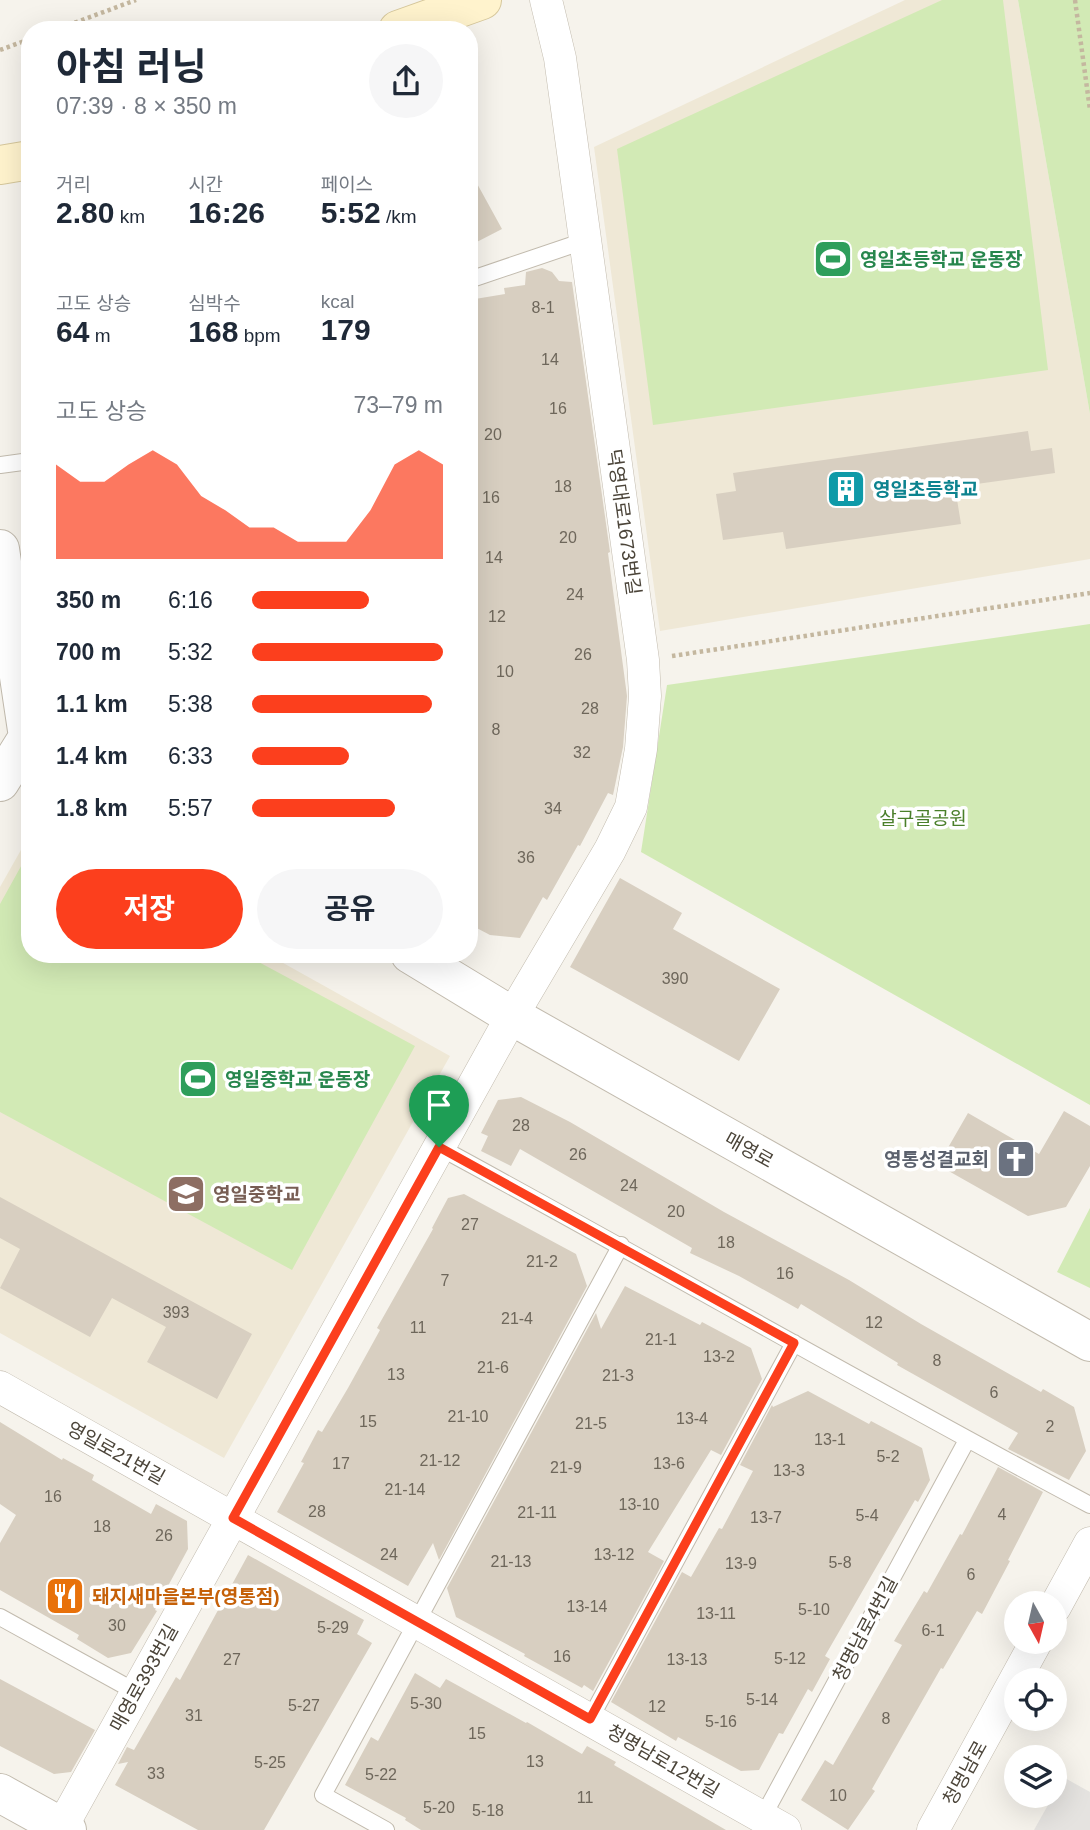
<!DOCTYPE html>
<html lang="ko">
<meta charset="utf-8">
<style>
body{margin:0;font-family:Helvetica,"Noto Sans KR",sans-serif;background:#f6f6f7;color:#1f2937;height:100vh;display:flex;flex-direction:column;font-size:26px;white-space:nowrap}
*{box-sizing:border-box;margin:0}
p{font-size:23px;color:#747a83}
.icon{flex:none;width:38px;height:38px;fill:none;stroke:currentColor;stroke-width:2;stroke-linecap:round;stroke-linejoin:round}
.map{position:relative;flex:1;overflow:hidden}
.details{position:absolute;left:21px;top:21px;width:457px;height:942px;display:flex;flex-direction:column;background:#fff;border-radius:28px;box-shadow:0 7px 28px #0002}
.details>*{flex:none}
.needle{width:46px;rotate:172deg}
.fabs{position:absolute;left:1004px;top:1591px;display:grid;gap:14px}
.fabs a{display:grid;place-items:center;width:63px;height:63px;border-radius:50%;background:#fff;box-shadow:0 7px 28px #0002;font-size:35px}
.pin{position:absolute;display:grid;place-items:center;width:60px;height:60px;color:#fff;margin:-72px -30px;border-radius:50% 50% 50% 0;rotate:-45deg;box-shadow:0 0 7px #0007}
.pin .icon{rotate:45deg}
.round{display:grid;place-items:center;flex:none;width:74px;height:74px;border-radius:37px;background:#f6f6f7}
.head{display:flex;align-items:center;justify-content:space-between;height:119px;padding:0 35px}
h1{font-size:38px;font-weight:700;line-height:52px}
.stats{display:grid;grid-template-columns:repeat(3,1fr);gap:10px;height:119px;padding:7px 35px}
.stats div{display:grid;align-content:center}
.stats b{font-size:30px;font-weight:700}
.stats small{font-size:19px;font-weight:400}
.stats p{font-size:19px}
.chart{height:196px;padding:14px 35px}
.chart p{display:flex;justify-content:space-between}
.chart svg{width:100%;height:126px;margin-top:7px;fill:#fc3f1d;opacity:.7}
.cta{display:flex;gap:14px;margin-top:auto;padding:14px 35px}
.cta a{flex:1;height:80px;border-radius:42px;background:#fc3f1d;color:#fff;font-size:28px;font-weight:700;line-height:80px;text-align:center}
.cta a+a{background:#f6f6f7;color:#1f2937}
ul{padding:0 35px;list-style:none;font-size:23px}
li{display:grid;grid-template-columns:112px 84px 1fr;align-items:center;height:52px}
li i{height:18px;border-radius:9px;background:#fc3f1d}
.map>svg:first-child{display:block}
</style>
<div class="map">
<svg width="1090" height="1830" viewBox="0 0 1090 1830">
<rect width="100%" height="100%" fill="#f6f3ec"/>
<path fill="#efe8d6" d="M 905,0 L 1018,0 L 1090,414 L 1090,559 L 660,631 L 594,147 Z
M 30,834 L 30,954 L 267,954 L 450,1056 L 224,1458 L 0,1333 L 0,887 Z"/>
<path fill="#d2eab5" d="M 942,0 L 1003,0 L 1048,370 L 653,425 L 617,149 Z
M 1018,0 L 1090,0 L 1090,414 Z
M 1090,624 L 1090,1105 L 641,852 L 667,685 Z
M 30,850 L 30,954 L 244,954 L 415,1046 L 292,1270 L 0,1112 L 0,904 Z
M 1090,1208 L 1090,1288 L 1057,1272 Z"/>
<path fill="#e5e3e0" d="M 1063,1777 L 1090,1792 L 1090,1830 L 1034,1830 L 1053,1796 L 1055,1796 Z"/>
<path fill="#d8cfc1" d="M 469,169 L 502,229 L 469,246 Z
M 542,268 L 552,272 L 559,281 L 572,282 L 610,552 L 608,553 L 627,696 L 623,747 L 613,795 L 608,793 L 580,846 L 578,845 L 547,900 L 543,897 L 520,938 L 490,935 L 469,924 L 469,300 L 505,294 L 504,288 L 525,285 L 526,272 Z
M 1028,431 L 1031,451 L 1052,448 L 1055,473 L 955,487 L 961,524 L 786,549 L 783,532 L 723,540 L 716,494 L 736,491 L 733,473 Z
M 620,878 L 682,913 L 673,929 L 780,989 L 739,1061 L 570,967 Z
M 521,1097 L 570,1122 L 724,1212 L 849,1280 L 921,1324 L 1041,1392 L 1043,1389 L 1074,1407 L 1086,1451 L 1069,1480 L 1008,1449 L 1018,1433 L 897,1365 L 898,1363 L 801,1304 L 798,1309 L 739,1276 L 690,1253 L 692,1248 L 520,1149 L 511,1166 L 481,1151 L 488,1136 L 481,1133 L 498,1100 Z
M 1064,1111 L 1090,1126 L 1090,1166 L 1066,1207 L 1028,1216 L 938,1165 L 968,1113 L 1039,1154 Z
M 464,1194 L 576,1254 L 587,1286 L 439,1560 L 433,1543 L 408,1586 L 277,1512 L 304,1463 L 301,1462 L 318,1430 L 322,1432 L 348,1388 L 380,1330 L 377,1328 L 433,1229 L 432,1228 L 448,1198 Z
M 0,1197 L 252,1334 L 217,1399 L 147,1362 L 166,1327 L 112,1298 L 90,1337 L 0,1288 L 20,1249 L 0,1238 Z
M 625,1286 L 700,1325 L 702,1322 L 751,1348 L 762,1379 L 721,1455 L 711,1450 L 648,1552 L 664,1561 L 593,1691 L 584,1685 L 582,1688 L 524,1656 L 525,1654 L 456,1617 L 447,1588 L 596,1313 L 601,1329 Z
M 808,1391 L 869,1424 L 871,1421 L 922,1448 L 930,1480 L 918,1502 L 915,1500 L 825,1656 L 830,1659 L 812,1692 L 808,1689 L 783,1734 L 779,1733 L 759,1770 L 741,1771 L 678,1737 L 676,1741 L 611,1702 L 682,1572 L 691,1577 L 719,1528 L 722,1529 L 753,1471 L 740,1465 L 772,1405 L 773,1407 Z
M 0,1422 L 62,1460 L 63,1458 L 94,1475 L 92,1480 L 151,1514 L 156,1504 L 187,1521 L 188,1549 L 155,1610 L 157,1611 L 131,1653 L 108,1658 L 77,1639 L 79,1635 L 0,1590 L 0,1543 L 16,1515 L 0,1504 Z
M 998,1467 L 1043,1492 L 1008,1560 L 1010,1561 L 982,1614 L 977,1611 L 943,1669 L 941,1668 L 872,1789 L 875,1791 L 848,1830 L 801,1800 L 825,1760 L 833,1765 L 902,1645 L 894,1641 L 924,1591 L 927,1593 L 960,1534 L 962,1535 Z
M 248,1555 L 364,1620 L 357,1634 L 372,1643 L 264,1830 L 198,1830 L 115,1785 L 128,1762 L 118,1764 L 127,1747 L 134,1750 L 176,1677 L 180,1680 Z
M 415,1673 L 440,1688 L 446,1679 L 526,1723 L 527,1722 L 582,1754 L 587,1746 L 616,1762 L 614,1765 L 726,1830 L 421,1830 L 405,1820 L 406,1818 L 345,1785 L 371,1737 L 378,1741 Z
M 0,1679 L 95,1730 L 71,1772 L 54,1774 L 0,1746 Z"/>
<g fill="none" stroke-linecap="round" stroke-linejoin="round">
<g stroke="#c2bbae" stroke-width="18">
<path id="service" d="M 469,280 L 584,241
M 0,465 L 30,461
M 439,1147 C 657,1265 871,1389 1090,1505
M 0,1617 L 136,1692
M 590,1719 L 794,1343
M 760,1822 L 967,1440
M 386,1830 L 323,1795 L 621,1245"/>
</g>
<g stroke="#c2bbae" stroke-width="33">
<path id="minor" d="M 0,1387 L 785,1830
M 1055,1607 L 1090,1543
M 60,1830 L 512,1016 L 610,850 L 631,807 L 641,749 L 645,696 L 643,660 L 560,58 L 546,0
M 933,1830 L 1036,1642"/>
</g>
<g stroke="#c2bbae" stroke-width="40">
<path id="tertiary" d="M 0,549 L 28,737 L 0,782
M 410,954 L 512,1016 L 1090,1342
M 0,1793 L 67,1830"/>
</g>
<g stroke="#d6c79b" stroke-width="40">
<path id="secondary" d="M 398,30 L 482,0
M 0,165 L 30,160"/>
</g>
<path stroke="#c4b79f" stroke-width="4.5" stroke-dasharray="3.5 3.5" stroke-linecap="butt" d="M 1075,0 L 1090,110
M 55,30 L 136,0
M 0,50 L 30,39
M 672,656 L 1090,593"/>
<use href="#service" stroke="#fff" stroke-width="16"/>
<use href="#minor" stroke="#fff" stroke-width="32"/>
<use href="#tertiary" stroke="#fff" stroke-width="38"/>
<use href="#secondary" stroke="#fff3cd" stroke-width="38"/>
</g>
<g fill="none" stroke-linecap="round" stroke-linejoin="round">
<g stroke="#fff" stroke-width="14">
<path id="route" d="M 439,1147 L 794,1343 L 590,1719 L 233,1518 Z"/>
</g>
<use href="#route" stroke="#fc3f1d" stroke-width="9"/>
</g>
<defs>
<g id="stadium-square" transform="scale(2.0125)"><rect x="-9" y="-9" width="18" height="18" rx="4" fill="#2e9e5b" stroke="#fff"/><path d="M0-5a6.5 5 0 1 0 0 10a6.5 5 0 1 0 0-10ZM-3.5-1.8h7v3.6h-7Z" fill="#fff"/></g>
<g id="building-square" transform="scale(2.0125)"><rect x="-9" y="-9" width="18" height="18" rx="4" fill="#0f9aa8" stroke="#fff"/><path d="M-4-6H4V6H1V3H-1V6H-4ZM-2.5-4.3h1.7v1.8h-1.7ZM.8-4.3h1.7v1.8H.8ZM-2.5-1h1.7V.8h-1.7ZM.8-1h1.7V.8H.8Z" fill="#fff"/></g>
<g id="church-square" transform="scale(2.0125)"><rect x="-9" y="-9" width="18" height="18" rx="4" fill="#6b7280" stroke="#fff"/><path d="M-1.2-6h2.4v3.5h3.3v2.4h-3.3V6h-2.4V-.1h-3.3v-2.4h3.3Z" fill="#fff"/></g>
<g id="school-square" transform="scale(2.0125)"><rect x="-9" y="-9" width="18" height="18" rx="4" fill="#8d6e63" stroke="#fff"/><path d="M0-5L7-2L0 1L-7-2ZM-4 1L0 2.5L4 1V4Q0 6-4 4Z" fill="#fff"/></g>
<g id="restaurant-square" transform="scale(2.0125)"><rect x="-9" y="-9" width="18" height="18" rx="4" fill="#e8710a" stroke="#fff"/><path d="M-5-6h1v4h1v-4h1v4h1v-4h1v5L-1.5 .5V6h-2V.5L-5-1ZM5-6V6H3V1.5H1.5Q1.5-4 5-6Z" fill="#fff"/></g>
</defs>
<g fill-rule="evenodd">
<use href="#stadium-square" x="833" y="259"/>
<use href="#building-square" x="846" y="489"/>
<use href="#stadium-square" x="198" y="1079"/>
<use href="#church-square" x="1016" y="1159"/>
<use href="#school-square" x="186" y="1194"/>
<use href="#restaurant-square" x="65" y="1596"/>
</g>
<g text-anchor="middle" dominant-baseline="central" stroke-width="7" stroke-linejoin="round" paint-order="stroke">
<g font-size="16" fill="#6e675b">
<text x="543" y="307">8-1</text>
<text x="550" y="359">14</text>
<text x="558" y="408">16</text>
<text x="493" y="434">20</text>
<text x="563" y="486">18</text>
<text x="491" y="497">16</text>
<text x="568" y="537">20</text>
<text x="494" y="557">14</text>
<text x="575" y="594">24</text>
<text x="497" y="616">12</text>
<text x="583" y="654">26</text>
<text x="505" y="671">10</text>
<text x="590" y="708">28</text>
<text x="496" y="729">8</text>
<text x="582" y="752">32</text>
<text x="553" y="808">34</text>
<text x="526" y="857">36</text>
<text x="675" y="978">390</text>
<text x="521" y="1125">28</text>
<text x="578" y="1154">26</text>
<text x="629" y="1185">24</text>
<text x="676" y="1211">20</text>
<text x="470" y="1224">27</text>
<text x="726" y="1242">18</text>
<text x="542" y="1261">21-2</text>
<text x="785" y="1273">16</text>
<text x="445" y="1280">7</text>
<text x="176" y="1312">393</text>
<text x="517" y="1318">21-4</text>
<text x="874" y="1322">12</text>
<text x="418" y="1327">11</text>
<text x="661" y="1339">21-1</text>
<text x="719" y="1356">13-2</text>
<text x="937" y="1360">8</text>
<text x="493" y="1367">21-6</text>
<text x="396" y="1374">13</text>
<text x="618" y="1375">21-3</text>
<text x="994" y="1392">6</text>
<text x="468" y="1416">21-10</text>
<text x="692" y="1418">13-4</text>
<text x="368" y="1421">15</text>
<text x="591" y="1423">21-5</text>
<text x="1050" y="1426">2</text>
<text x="830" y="1439">13-1</text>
<text x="888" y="1456">5-2</text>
<text x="440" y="1460">21-12</text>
<text x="341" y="1463">17</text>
<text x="669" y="1463">13-6</text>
<text x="566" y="1467">21-9</text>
<text x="789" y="1470">13-3</text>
<text x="405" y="1489">21-14</text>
<text x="53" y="1496">16</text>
<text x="639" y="1504">13-10</text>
<text x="317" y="1511">28</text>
<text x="537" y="1512">21-11</text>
<text x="1002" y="1514">4</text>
<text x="867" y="1515">5-4</text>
<text x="766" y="1517">13-7</text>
<text x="102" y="1526">18</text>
<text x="164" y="1535">26</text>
<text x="389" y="1554">24</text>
<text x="614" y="1554">13-12</text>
<text x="511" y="1561">21-13</text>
<text x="840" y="1562">5-8</text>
<text x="741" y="1563">13-9</text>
<text x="971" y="1574">6</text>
<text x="587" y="1606">13-14</text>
<text x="814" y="1609">5-10</text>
<text x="716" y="1613">13-11</text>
<text x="117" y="1625">30</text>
<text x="333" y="1627">5-29</text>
<text x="933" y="1630">6-1</text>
<text x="562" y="1656">16</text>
<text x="790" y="1658">5-12</text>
<text x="232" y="1659">27</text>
<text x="687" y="1659">13-13</text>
<text x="762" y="1699">5-14</text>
<text x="426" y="1703">5-30</text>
<text x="304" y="1705">5-27</text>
<text x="657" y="1706">12</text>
<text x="194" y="1715">31</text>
<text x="886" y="1718">8</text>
<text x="721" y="1721">5-16</text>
<text x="477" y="1733">15</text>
<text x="535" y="1761">13</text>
<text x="270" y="1762">5-25</text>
<text x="156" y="1773">33</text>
<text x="381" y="1774">5-22</text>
<text x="838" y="1795">10</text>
<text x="585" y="1797">11</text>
<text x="439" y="1807">5-20</text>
<text x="488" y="1810">5-18</text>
</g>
<g font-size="19" font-weight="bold" fill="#27864d" stroke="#fff" text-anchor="start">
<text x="860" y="259">영일초등학교 운동장</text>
<text x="225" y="1079">영일중학교 운동장</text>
</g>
<g font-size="19" font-weight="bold" fill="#0d838f" stroke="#fff" text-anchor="start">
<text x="873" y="489">영일초등학교</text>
</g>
<g font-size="19" fill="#4b4439" stroke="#fff">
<text transform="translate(624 522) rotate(82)">덕영대로1673번길</text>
<text transform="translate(749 1150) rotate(29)">매영로</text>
<text transform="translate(116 1453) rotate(29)">영일로21번길</text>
<text transform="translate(865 1629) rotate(-62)">청명남로4번길</text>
<text transform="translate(144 1678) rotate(-61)">매영로393번길</text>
<text transform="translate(663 1761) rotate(30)">청명남로12번길</text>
<text transform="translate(965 1773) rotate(-61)">청명남로</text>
</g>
<g font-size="19" fill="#4a7f2a" stroke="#fff">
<text x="923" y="818">살구골공원</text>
</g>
<g font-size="19" font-weight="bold" fill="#5b616d" stroke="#fff" text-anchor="end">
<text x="989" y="1159">영통성결교회</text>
</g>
<g font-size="19" font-weight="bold" fill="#785e54" stroke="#fff" text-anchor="start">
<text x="213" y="1194">영일중학교</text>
</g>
<g font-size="19" font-weight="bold" fill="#c56008" stroke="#fff" text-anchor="start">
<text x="92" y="1596">돼지새마을본부(영통점)</text>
</g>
</g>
</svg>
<div class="fabs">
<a><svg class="needle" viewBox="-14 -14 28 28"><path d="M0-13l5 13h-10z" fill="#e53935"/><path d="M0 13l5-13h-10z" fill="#747a83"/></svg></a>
<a><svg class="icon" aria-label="locate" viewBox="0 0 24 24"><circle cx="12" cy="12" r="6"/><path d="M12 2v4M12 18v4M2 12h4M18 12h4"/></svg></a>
<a><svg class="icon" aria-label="layers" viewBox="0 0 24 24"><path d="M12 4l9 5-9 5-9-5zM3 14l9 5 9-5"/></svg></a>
</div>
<div class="pin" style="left:439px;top:1147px;background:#1e9e55"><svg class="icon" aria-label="arrive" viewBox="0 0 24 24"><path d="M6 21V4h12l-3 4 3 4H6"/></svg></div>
<section class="details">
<div class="head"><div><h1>아침 러닝</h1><p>07:39 · 8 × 350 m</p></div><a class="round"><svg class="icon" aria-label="share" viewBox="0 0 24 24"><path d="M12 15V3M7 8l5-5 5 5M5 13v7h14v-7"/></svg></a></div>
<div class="stats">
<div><p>거리</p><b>2.80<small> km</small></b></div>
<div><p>시간</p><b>16:26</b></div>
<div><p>페이스</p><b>5:52<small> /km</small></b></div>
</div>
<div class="stats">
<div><p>고도 상승</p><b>64<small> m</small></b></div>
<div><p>심박수</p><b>168<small> bpm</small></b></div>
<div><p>kcal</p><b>179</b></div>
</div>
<div class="chart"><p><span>고도 상승</span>73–79 m</p>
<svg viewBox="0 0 160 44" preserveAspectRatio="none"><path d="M0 44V11L10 17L20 17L30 11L40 6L50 11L60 22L70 27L80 33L90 33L100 38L110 38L120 38L130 27L140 11L150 6L160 11V44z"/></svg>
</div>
<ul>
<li><b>350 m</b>6:16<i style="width:61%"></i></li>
<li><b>700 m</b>5:32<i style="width:100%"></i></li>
<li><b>1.1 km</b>5:38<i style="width:94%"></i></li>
<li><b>1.4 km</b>6:33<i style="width:51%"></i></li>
<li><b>1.8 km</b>5:57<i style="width:75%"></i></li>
</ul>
<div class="cta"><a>저장</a><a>공유</a></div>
</section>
</div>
